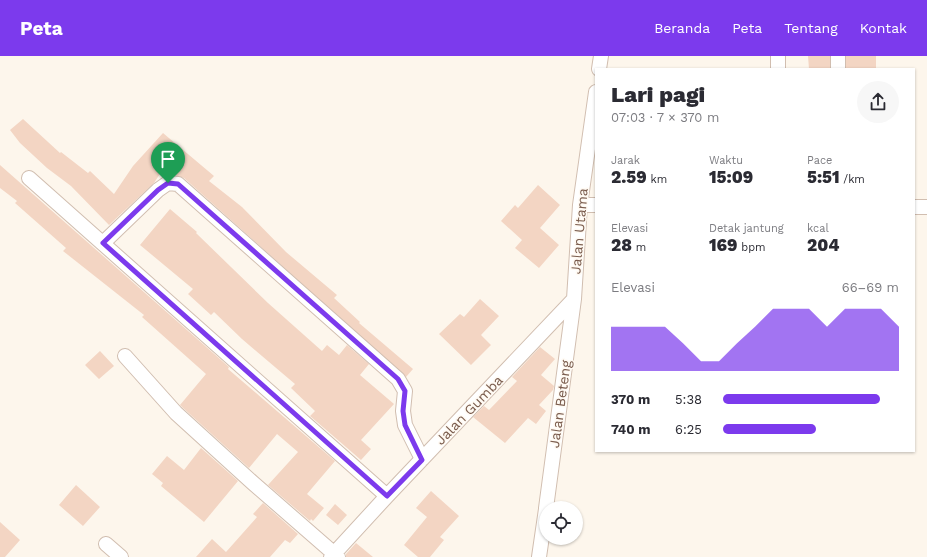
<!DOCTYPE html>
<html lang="id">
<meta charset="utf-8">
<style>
body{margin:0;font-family:"Work Sans",sans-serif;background:#f7f7f7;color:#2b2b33;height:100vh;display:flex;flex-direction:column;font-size:15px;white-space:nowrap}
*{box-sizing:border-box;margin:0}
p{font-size:13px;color:#7c7c81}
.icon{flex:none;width:22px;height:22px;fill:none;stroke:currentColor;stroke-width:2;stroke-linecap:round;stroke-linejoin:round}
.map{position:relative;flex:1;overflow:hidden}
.drawer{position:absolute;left:595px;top:12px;width:320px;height:384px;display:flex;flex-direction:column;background:#fff;border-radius:0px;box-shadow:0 1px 3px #0004}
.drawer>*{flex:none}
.tools{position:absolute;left:539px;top:445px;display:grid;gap:8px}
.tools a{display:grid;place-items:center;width:44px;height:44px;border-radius:50%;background:#fff;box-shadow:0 1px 3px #0004;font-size:20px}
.pin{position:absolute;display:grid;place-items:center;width:34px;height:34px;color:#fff;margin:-41px -17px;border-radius:50% 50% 50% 0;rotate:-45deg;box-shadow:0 0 4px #0007}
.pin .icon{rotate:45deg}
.round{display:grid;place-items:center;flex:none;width:42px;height:42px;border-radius:21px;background:#f7f7f7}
.head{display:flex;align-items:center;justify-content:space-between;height:68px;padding:0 16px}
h1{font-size:22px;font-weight:800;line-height:30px}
.figures{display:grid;grid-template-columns:repeat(3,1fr);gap:6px;height:68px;padding:4px 16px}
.figures div{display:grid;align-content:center}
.figures b{font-size:17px;font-weight:800}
.figures small{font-size:11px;font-weight:400}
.figures p{font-size:11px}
.chart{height:112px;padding:8px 16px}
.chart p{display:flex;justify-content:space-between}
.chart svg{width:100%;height:72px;margin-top:4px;fill:#7c3aed;opacity:.7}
ul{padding:0 16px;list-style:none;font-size:13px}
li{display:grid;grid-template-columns:64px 48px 1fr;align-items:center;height:30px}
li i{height:10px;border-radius:5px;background:#7c3aed}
header{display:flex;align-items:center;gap:24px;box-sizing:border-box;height:56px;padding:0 20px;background:#7c3aed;color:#fff}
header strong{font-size:19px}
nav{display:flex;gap:22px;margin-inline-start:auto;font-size:14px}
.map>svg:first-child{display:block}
</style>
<header>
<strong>Peta</strong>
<nav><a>Beranda</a><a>Peta</a><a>Tentang</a><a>Kontak</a></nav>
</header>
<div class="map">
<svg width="927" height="501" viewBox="0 0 927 501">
<rect width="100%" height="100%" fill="#fdf6ec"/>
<path fill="#f3d5c3" d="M 808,0 L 830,0 L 830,13 L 809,13 Z
M 846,0 L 876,0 L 876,13 L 846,13 Z
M 23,63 L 60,97 L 61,96 L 88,117 L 90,115 L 114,138 L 133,110 L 163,77 L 214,120 L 209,125 L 242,151 L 286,196 L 337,239 L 334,242 L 360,266 L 359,267 L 413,313 L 406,321 L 184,122 L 175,119 L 165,110 L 154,127 L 109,169 L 71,130 L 47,112 L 20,87 L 10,74 Z
M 0,109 L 229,311 L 228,313 L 335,405 L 307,438 L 324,452 L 313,465 L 311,463 L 310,465 L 268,429 L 298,396 L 277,378 L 249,412 L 182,351 L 180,349 L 206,318 L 142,261 L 144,259 L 63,195 L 66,192 L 15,147 L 17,145 L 0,132 Z
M 538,129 L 560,149 L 540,172 L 559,189 L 539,212 L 515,192 L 522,184 L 501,165 L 515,149 L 518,152 Z
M 170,153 L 197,176 L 196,177 L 268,247 L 322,295 L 327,289 L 339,299 L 347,289 L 369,308 L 360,319 L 394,348 L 361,384 L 371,393 L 361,404 L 310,360 L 315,355 L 291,332 L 295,328 L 242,283 L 214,256 L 211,259 L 188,238 L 193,233 L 140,189 Z
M 480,243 L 499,260 L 481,279 L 491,289 L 471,309 L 439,278 L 460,258 L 464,261 Z
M 540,291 L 555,303 L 541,319 L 554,330 L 553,334 L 539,349 L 546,355 L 536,368 L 528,362 L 505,387 L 473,361 L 484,350 L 489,354 L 517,325 L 512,321 Z
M 100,295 L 114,310 L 99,323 L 85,309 Z
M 201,392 L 238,425 L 204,466 L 161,430 L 163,427 L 152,418 L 167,400 L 184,414 Z
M 76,429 L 100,451 L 83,470 L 59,449 Z
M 431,435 L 459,460 L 440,481 L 444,484 L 430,501 L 418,501 L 404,489 L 427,461 L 416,452 Z
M 263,447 L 298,478 L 290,487 L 285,484 L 270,501 L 196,501 L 212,483 L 226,496 L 257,461 L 253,458 Z
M 335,448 L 347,459 L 338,469 L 326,459 Z
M 0,466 L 20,484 L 5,501 L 0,501 Z
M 356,487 L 373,501 L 346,501 L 346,498 Z"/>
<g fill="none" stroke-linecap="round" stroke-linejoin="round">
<g stroke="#d1beb0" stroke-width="16">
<path id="street" d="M 778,0 L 778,13
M 838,0 L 838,13
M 599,13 L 601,0
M 29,122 L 387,440
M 580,149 L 596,149
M 914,151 L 927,151
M 103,187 L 158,134 L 168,127 L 178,128 L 398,323 L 405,335 L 403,355 L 405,369 L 422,403
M 125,300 L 176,357 L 253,427 L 338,501
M 546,452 L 574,243 L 580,149 L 596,36
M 106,488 L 121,501
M 331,501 L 387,440 L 574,243
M 539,501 L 546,453"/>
</g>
<use href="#street" stroke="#fff" stroke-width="14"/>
</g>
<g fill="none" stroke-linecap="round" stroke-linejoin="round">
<g stroke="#fff" stroke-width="8">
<path id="route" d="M 168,127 L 178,128 L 398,323 L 405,335 L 403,355 L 405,369 L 422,404 L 387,440 L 103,187 L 158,134 Z"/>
</g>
<use href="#route" stroke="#7c3aed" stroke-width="5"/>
</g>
<g text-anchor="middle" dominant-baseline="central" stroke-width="3" stroke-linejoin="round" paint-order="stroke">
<g font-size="14" fill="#7a5c4d" stroke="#fffaf3">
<text transform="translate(579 175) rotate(-85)">Jalan Utama</text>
<text transform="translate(560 348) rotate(-82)">Jalan Beteng</text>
<text transform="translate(469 354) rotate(-46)">Jalan Gumba</text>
</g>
</g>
</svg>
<div class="tools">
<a><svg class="icon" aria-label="locate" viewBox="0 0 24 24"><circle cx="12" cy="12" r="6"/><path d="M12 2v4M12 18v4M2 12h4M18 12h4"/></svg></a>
</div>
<div class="pin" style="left:168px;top:127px;background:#1e9e55"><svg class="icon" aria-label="arrive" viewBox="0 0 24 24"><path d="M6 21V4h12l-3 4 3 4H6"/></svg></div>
<section class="drawer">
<div class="head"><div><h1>Lari pagi</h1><p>07:03 · 7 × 370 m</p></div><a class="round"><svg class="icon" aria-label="share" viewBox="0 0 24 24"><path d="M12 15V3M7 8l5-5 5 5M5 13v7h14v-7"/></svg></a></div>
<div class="figures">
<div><p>Jarak</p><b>2.59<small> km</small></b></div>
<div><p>Waktu</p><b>15:09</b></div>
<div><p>Pace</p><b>5:51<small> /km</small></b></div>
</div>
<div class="figures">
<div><p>Elevasi</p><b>28<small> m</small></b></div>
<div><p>Detak jantung</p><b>169<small> bpm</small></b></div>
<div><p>kcal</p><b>204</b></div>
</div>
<div class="chart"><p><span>Elevasi</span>66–69 m</p>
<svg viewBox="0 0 160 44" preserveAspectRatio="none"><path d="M0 44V17L10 17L20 17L30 17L40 27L50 38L60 38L70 27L80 17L90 6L100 6L110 6L120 17L130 6L140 6L150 6L160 17V44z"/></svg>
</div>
<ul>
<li><b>370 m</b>5:38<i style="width:89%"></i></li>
<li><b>740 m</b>6:25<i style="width:53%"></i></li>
</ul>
</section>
</div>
